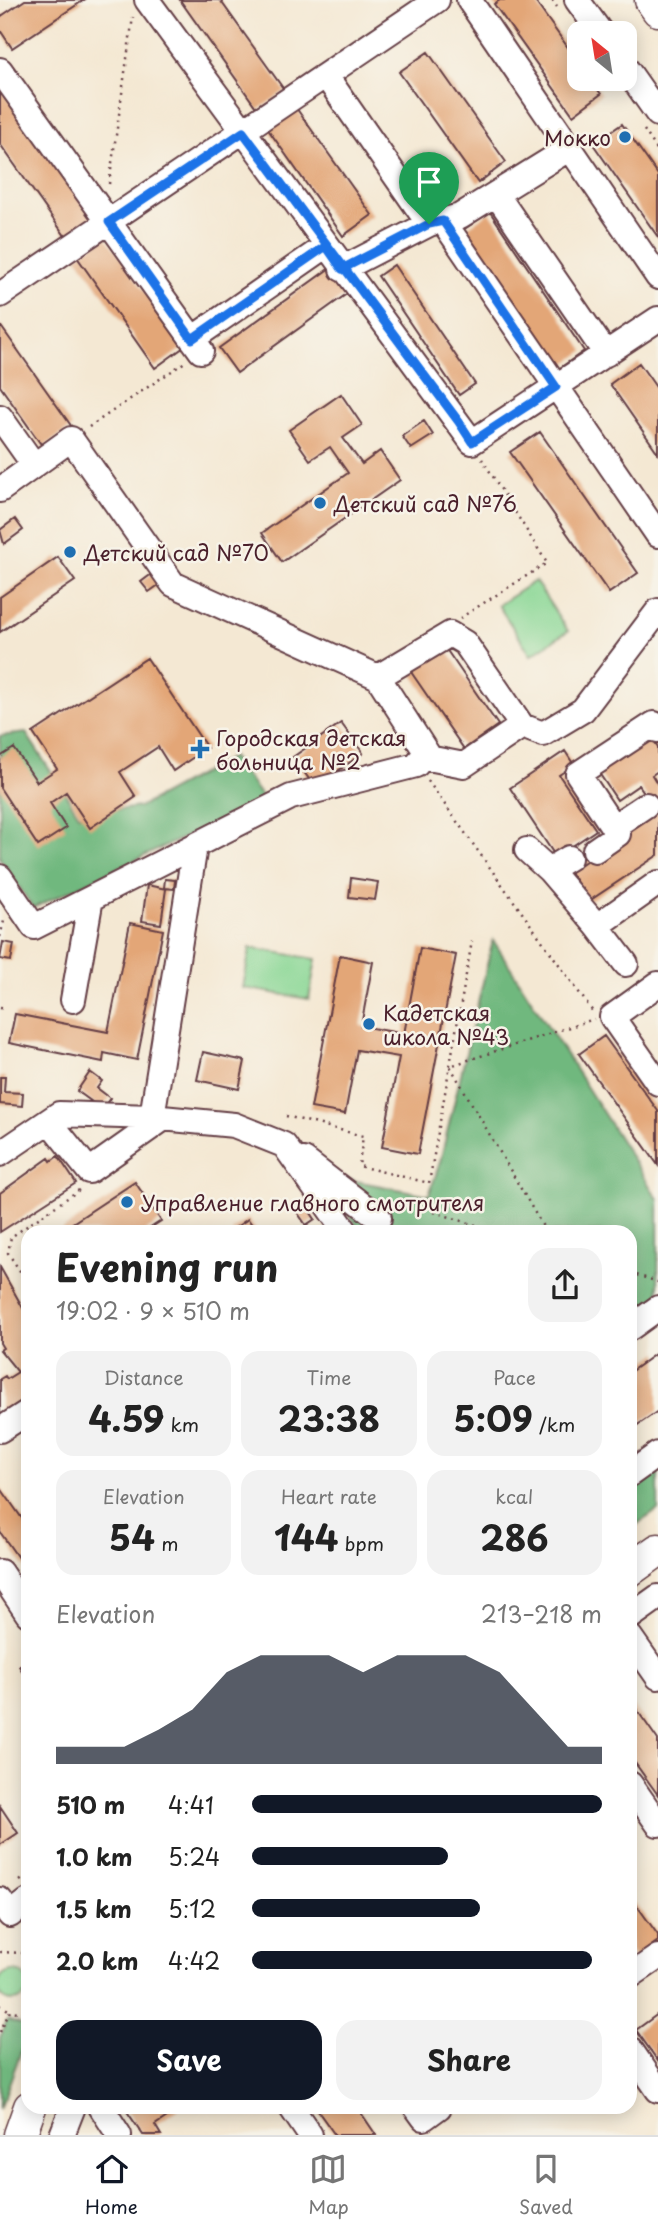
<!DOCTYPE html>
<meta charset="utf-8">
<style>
body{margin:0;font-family:"Playpen Sans",sans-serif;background:#f2f2f2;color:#222;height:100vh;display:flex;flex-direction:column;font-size:26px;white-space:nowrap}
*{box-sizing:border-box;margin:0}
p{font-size:23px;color:#767676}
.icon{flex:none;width:38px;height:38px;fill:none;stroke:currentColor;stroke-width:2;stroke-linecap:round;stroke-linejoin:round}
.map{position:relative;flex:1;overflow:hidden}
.details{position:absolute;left:21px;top:1225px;width:616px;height:889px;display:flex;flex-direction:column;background:#fff;border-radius:21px;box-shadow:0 4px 18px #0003}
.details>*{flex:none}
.needle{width:46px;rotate:330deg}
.buttons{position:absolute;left:567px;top:21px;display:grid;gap:14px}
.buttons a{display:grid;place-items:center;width:70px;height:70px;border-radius:14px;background:#fff;box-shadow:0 4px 18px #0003;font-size:35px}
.pin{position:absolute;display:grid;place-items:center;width:60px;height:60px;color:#fff;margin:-72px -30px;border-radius:50% 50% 50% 0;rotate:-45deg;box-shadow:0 0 7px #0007}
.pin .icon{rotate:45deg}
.round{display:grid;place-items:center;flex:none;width:74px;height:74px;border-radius:21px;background:#f2f2f2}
.summary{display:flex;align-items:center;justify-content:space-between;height:119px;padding:0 35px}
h1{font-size:38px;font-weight:700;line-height:52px}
.metrics{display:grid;grid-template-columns:repeat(3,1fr);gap:10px;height:119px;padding:7px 35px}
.metrics div{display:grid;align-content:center;border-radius:18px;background:#f2f2f2;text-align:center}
.metrics b{font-size:35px;font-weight:700}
.metrics small{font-size:19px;font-weight:400}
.metrics p{font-size:19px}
.chart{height:196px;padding:14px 35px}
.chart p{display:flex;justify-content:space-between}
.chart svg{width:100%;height:126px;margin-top:7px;fill:#111827;opacity:.7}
.cta{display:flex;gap:14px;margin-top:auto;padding:14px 35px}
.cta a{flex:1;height:80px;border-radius:21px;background:#111827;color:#fff;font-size:28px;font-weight:700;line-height:80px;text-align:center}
.cta a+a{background:#f2f2f2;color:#222}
ul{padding:0 35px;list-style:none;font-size:23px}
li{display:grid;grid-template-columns:112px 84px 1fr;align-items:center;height:52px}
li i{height:18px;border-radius:9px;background:#111827}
.menu{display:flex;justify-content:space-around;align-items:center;height:98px;border-top:2px solid #e0e0e0;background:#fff;font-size:19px;color:#767676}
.menu a{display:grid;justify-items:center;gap:4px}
.menu .on{color:#111827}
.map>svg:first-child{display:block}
</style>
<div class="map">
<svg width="658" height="2135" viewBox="0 0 658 2135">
<rect width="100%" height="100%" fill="#f7f3e8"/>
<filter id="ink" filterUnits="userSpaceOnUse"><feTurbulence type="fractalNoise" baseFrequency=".0143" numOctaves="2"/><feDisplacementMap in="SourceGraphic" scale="14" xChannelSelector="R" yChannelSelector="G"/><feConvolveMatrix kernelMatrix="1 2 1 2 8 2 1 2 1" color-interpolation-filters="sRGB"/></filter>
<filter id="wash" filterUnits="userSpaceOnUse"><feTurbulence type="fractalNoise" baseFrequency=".00686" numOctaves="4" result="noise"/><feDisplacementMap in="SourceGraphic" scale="28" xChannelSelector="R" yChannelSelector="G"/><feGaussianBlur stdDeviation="1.57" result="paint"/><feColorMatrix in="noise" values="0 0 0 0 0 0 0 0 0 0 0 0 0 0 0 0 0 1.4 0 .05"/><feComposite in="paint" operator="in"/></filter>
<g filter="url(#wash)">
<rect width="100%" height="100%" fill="#f4e8d3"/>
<path fill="#8ad795" stroke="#6a7b60" stroke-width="2" d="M 535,581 L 568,631 L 531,655 L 498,605 Z
M 250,948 L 316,959 L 309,999 L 243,988 Z
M-2 1986a15 15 0 1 1 30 0a15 15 0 1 1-30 0Z"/>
<path fill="#6fb87e" stroke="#5c6c54" stroke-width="2" d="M 26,733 L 79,815 L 140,807 L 232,757 L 264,800 L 33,908 L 0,858 L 0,736 Z
M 493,940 L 658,1199 L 658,1299 L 630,1319 L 630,1232 L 361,1232 L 342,1204 L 335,1177 L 429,1195 L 440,1162 Z
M 658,1466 L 658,1510 L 630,1529 L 630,1485 Z
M 7,2020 L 28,2027 L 28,2032 L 0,2109 L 0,2038 Z"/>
<g id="blocks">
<path fill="#e3a677" d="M 25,0 L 84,0 L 12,48 L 0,30 L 0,17 Z
M 180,0 L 220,0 L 285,91 L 258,110 Z
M 500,0 L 534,0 L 579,63 L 579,79 L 590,79 L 601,94 L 573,115 L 494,4 Z
M 428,52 L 506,162 L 478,183 L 399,72 Z
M 0,88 L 95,221 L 68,240 L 0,144 Z
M 294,105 L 372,215 L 343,236 L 265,125 Z
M 622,124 L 658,175 L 658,237 L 593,144 Z
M 490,212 L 584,351 L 557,370 L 463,230 Z
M 106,237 L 184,347 L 155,368 L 77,257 Z
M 394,265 L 475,384 L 459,395 L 378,276 Z
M 330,268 L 348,293 L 237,373 L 219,348 Z
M 0,325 L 72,427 L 43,447 L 0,386 Z
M 639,363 L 658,390 L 658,453 L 610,384 Z
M 341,394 L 362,425 L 343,438 L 362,464 L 380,451 L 400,480 L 282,562 L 262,533 L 348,473 L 330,447 L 310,460 L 289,430 Z
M 424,421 L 433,435 L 411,449 L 402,436 Z
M 540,432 L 638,573 L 609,593 L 510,452 Z
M 15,519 L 23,530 L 4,544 L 0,530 Z
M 58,557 L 75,581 L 0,632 L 0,597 Z
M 153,573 L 160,584 L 149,592 L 141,582 Z
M 446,649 L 498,725 L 464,749 L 411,672 Z
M 147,658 L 207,748 L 173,771 L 158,747 L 120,772 L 136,797 L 90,828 L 66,792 L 50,803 L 66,828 L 38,846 L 0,788 L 0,757 L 14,748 L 37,782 L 57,769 L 33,733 Z
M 341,723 L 363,753 L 315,787 L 293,757 Z
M 650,735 L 658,747 L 658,771 L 652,775 L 658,785 L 658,855 L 589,901 L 570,872 L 657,812 L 639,785 L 617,800 L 597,770 Z
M 565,751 L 574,765 L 559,775 L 596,830 L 556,857 L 510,788 Z
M 351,878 L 378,882 L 375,900 L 349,897 Z
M 165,879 L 175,880 L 174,889 L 164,888 Z
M 147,885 L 166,889 L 161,924 L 142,921 Z
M 130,923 L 163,930 L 137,1060 L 104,1053 L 103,1062 L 9,1043 L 15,1014 L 108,1032 Z
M 3,942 L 14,944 L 11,961 L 0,959 Z
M 420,948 L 456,955 L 418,1154 L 382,1147 L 399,1057 L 357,1050 L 345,1114 L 311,1108 L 340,955 L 373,962 L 361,1026 L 404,1034 Z
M 604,1036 L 658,1111 L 658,1165 L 579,1054 Z
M 203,1052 L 245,1061 L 239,1089 L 197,1080 Z
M 90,1072 L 102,1081 L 97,1088 L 110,1098 L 102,1109 L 77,1091 Z
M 0,1077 L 5,1077 L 4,1092 L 23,1093 L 22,1106 L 0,1104 Z
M 58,1156 L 76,1183 L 0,1232 L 0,1193 L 49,1158 L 51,1161 Z
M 135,1182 L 161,1221 L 144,1232 L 59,1232 Z
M 304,1203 L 315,1219 L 306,1225 L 295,1209 Z
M 248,1219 L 257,1232 L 233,1232 L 232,1230 Z
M 0,1267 L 28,1317 L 28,1384 L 24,1387 L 28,1394 L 28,1405 L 0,1423 L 0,1379 L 5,1376 L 7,1379 L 18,1372 L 0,1350 L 3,1348 L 0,1343 Z
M 658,1352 L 658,1411 L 630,1430 L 630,1372 Z
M 0,1487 L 28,1527 L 28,1572 L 0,1532 Z
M 28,1659 L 28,1680 L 19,1666 Z
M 630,1700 L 658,1740 L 658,1795 L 630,1756 Z
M 0,1806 L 18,1833 L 0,1845 Z
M 630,1896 L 658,1935 L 658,1941 L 635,1958 L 630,1950 Z
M 658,2014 L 658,2061 L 636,2030 Z
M 124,2107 L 177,2107 L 179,2109 L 155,2125 L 161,2135 L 143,2135 Z
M 315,2107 L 357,2107 L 376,2135 L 335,2135 Z"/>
</g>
</g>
<g filter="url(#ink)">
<use href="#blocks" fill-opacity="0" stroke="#643d44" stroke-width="2"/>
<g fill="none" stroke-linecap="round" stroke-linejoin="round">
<g stroke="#643d44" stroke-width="28">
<path id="minor" d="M 147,0 L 472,442 L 658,319
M 469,0 L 658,277
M 577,0 L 601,33
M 625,67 L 658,114
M 0,70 L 201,351
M 326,76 L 429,224
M 496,194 L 606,354
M 443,221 L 658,535
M 342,269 L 429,224 L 460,216 L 570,148
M 0,295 L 437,0
M 192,339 L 326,246
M 0,417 L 34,465
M 0,490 L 71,439 L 173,584 L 378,677 L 450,634 L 465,643 L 522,726 L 543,734 L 583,710 L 658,611
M 378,677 L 430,758
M 646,805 L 613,827 L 578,774 L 654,724 L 658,730
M 527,850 L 549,870
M 595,850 L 618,834 L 613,827
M 569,858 L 549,870 L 597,926 L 626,964
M 0,877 L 34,927 L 291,797 L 416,765 L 423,757 L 464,765 L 522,726
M 597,926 L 658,883
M 658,984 L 612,1017 L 658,1083
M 73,1000 L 91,898
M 152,1117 L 195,846
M 49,1121 L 89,1171 L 164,1118
M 0,1154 L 59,1114 L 152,1117 L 234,1125 L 284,1145 L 346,1232
M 304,1160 L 379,1218
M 630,1328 L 658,1308
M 0,1430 L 28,1412
M 630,1474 L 658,1454
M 0,1572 L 28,1614
M 630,1617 L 658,1597
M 630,1637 L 658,1677
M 630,1784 L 658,1824
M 0,1900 L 10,1915 L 28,1901
M 630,1976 L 658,1957
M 630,2049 L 658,2090
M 101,2107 L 119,2135
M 291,2107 L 310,2135
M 416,2107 L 424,2118 L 439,2107
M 62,2135 L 73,2107"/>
</g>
<g stroke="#643d44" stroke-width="35">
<path id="major" d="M 651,0 L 658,10
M 630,1570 L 658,1550
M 20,2135 L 30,2107"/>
</g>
<path stroke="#643d44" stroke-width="2.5" stroke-dasharray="2 5" stroke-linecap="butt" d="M 552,0 L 557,7
M 644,130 L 658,151
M 109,184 L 133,17
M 89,427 L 185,362
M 460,618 L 547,563 L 482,459
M 428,781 L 593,1012
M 0,937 L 4,921
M 0,1008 L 6,1009
M 286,1116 L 363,1136 L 359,1166 L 429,1183 L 472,941
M 434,1212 L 498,1232
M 546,1232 L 450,1066 L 594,1019
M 630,1273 L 658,1282
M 28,1283 L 8,1253 L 11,1237 L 79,1190
M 20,1881 L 28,1875
M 0,1952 L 23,1953 L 28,1957
M 0,2005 L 10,2011
M 0,2032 L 10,2011 L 28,2013"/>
<use href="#minor" stroke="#fff" stroke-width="24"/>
<use href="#major" stroke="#fff" stroke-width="32"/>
</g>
</g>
<g fill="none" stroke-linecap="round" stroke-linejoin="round" filter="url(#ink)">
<g stroke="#fff" stroke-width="14">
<path id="route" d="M 429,224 L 342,269 L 326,246 L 192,339 L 109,222 L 243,132 L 459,422 L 472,442 L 556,387 L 443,221 L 429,224"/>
</g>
<use href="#route" stroke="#1a73e8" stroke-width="9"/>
</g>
<g fill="#1f6fb2" stroke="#f7f3e8" stroke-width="2.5">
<circle cx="625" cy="137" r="7"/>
<circle cx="320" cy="503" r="7"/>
<circle cx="70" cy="552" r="7"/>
<path d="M196.5 738.5h7v7h7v7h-7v7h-7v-7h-7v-7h7z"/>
<circle cx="369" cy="1024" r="7"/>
<circle cx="127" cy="1202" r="7"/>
</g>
<g text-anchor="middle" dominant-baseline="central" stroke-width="5" stroke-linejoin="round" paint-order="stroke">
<g font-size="21" fill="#4a1f2b" stroke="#f7f3e8" text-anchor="start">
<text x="611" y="137" text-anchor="end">Мокко</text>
<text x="334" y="503">Детский сад №76</text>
<text x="84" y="552">Детский сад №70</text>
<text x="216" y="737">Городская детская<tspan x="216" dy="24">больница №2</tspan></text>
<text x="383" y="1012">Кадетская<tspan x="383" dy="24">школа №43</tspan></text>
<text x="141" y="1202">Управление главного смотрителя</text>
</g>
</g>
</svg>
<div class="buttons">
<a><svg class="needle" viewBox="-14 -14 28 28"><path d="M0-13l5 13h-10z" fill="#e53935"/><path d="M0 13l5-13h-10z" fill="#767676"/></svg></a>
</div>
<div class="pin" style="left:429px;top:224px;background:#1e9e55"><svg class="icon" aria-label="arrive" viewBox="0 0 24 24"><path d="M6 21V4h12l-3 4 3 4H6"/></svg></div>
<section class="details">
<div class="summary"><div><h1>Evening run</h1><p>19:02 · 9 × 510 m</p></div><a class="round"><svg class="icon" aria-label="share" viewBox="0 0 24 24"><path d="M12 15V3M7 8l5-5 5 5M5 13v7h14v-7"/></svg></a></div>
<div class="metrics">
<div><p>Distance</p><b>4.59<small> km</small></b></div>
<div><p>Time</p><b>23:38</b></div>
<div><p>Pace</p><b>5:09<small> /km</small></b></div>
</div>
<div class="metrics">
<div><p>Elevation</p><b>54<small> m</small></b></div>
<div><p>Heart rate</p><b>144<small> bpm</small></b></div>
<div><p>kcal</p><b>286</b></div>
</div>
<div class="chart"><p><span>Elevation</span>213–218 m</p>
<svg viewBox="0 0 160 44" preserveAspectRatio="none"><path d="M0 44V38L10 38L20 38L30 32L40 25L50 12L60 6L70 6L80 6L90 12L100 6L110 6L120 6L130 12L140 25L150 38L160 38V44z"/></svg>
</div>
<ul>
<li><b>510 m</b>4:41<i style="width:100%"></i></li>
<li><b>1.0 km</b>5:24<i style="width:56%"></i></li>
<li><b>1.5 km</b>5:12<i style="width:65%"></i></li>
<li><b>2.0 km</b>4:42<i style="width:97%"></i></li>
</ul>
<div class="cta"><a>Save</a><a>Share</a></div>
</section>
</div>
<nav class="menu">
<a class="on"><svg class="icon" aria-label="home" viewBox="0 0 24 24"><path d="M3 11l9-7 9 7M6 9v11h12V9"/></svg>Home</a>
<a><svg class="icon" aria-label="map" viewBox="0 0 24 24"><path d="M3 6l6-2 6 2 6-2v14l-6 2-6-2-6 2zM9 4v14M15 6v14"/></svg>Map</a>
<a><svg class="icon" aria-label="saved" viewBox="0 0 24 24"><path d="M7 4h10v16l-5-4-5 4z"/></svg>Saved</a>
</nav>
